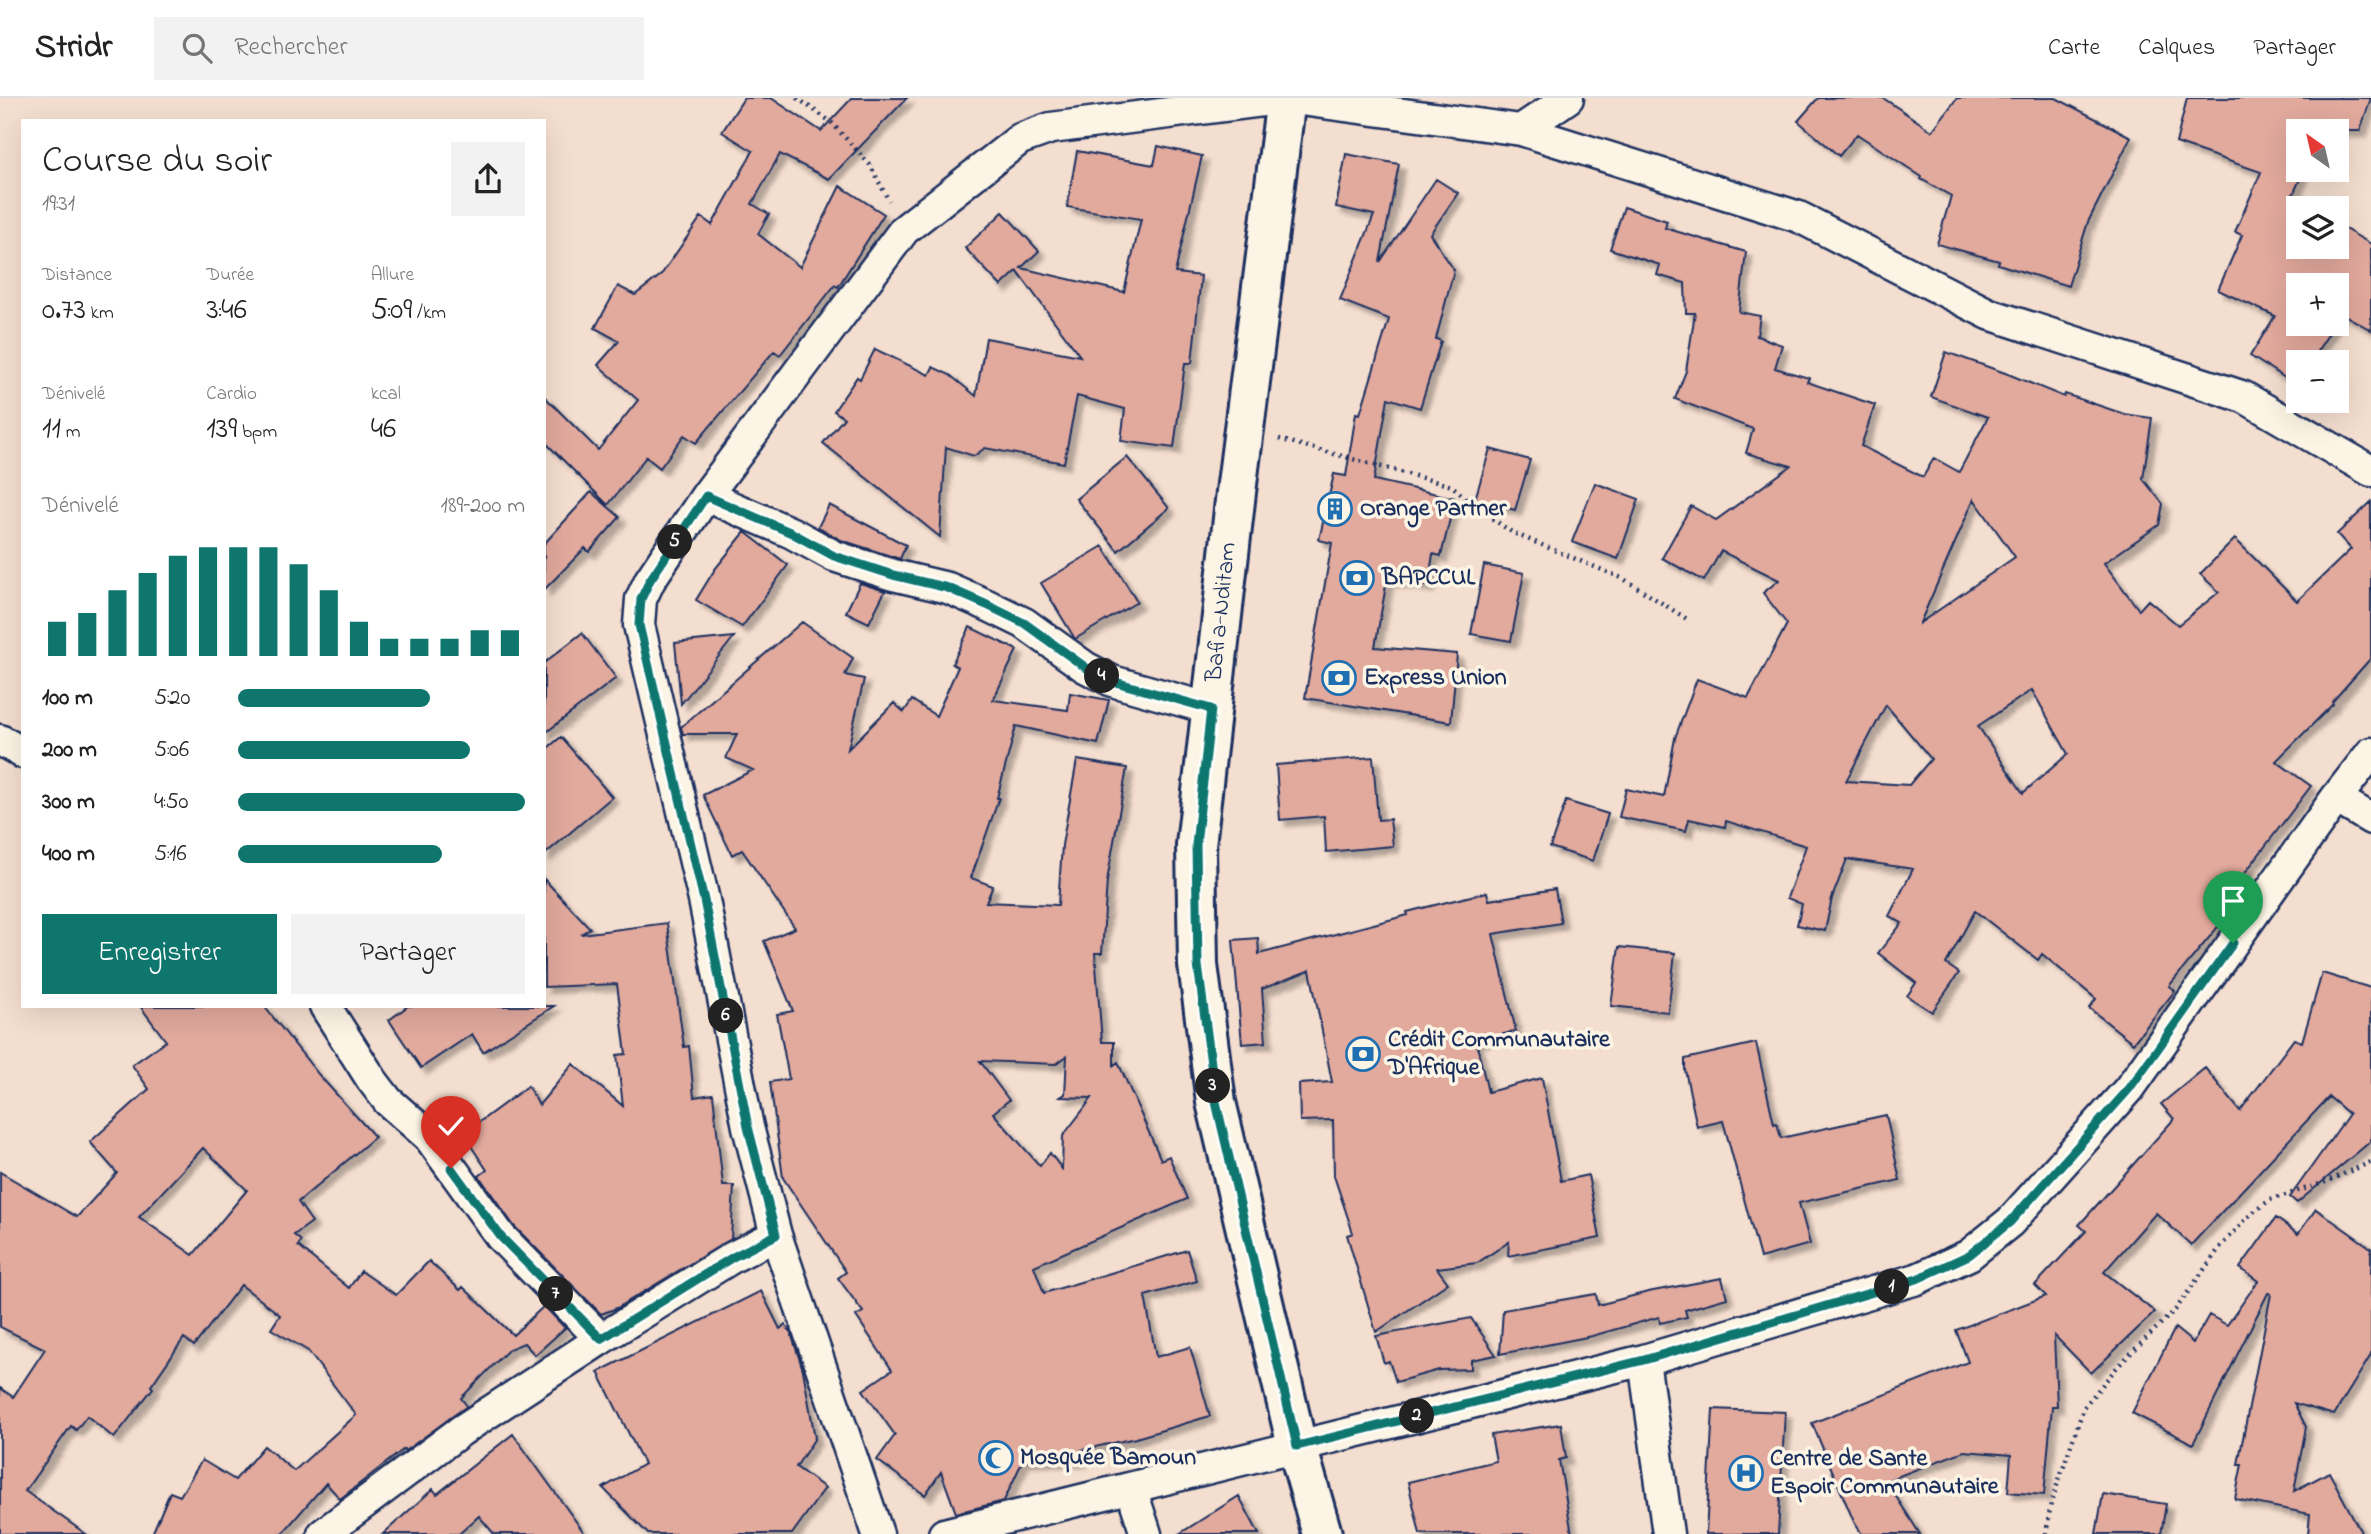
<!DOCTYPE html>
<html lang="fr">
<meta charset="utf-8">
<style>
body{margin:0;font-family:"Indie Flower",sans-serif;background:#f2f2f2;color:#222;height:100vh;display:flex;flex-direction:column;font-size:26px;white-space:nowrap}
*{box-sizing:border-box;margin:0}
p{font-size:23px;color:#767676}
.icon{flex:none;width:38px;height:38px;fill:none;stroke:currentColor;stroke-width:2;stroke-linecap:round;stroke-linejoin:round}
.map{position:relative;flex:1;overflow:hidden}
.side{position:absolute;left:21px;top:21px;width:525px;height:889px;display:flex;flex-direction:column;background:#fff;border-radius:0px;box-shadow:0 7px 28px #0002}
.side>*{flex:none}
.needle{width:46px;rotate:326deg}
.buttons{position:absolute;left:2286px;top:21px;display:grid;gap:14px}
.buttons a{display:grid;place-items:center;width:63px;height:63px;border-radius:0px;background:#fff;box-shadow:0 7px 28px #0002;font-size:35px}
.pin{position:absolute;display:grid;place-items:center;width:60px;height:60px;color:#fff;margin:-72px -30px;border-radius:50% 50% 50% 0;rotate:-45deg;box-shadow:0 0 7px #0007}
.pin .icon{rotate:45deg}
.km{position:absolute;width:35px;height:35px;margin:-18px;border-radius:50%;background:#222;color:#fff;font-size:19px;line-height:35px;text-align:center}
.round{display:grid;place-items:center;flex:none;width:74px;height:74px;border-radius:0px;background:#f2f2f2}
.summary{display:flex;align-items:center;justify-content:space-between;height:119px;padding:0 21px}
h1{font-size:38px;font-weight:600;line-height:52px}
.metrics{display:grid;grid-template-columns:repeat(3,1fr);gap:10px;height:119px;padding:7px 21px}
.metrics div{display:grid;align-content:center}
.metrics b{font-size:30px;font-weight:600}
.metrics small{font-size:19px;font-weight:400}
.metrics p{font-size:19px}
.chart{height:196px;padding:14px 21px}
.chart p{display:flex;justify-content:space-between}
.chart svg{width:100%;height:126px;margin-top:7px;stroke:#0f766e;stroke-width:6}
.button{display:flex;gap:14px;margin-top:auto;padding:14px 21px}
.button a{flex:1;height:80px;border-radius:0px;background:#0f766e;color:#fff;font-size:28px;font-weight:600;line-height:80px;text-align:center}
.button a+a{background:#f2f2f2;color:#222}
ul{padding:0 21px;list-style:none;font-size:23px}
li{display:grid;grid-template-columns:112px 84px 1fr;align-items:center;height:52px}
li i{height:18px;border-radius:9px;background:#0f766e}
header{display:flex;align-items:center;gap:42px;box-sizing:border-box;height:98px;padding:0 35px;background:#fff;border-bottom:2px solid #e0e0e0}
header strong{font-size:33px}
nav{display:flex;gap:38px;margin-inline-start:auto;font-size:24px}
.search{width:490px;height:63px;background:#f2f2f2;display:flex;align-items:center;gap:18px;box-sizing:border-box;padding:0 24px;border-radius:0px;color:#767676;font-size:26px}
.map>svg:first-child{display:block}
</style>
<header>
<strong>Stridr</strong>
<div class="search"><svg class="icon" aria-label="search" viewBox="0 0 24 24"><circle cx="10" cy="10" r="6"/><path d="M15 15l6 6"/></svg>Rechercher</div>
<nav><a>Carte</a><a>Calques</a><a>Partager</a></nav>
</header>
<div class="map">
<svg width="2371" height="1436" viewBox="0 0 2371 1436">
<defs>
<filter id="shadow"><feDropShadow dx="6" dy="6" stdDeviation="2" flood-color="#0004"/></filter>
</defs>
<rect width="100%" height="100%" fill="#f4decf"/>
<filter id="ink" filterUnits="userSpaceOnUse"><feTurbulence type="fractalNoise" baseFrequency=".0143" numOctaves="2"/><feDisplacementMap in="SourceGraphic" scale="14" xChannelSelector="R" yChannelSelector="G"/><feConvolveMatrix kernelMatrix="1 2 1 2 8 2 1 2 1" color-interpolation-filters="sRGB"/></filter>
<g filter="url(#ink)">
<path fill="#e2a99d" stroke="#1b2f5e" stroke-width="2" fill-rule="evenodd" filter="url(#shadow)" d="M 744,0 L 771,0 L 821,33 L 852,0 L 907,0 L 829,81 L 780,56 L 752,106 L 769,116 L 758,136 L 800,169 L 840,88 L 884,116 L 838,189 L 835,187 L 780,257 L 774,253 L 696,345 L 684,337 L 660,370 L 646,359 L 608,407 L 544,343 L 544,298 L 598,352 L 638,302 L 598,267 L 619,243 L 595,230 L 618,188 L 635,197 L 661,177 L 701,119 L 712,127 L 753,53 L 722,34 Z
M 1818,0 L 1883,0 L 1932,33 L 1957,0 L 2056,0 L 2131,39 L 2088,124 L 2068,188 L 1998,166 L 1999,163 L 1937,146 L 1951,98 L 1921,81 L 1922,79 L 1857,36 L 1839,58 L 1798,23 Z
M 2187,0 L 2371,0 L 2360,33 L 2298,33 L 2298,72 L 2304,72 L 2292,99 L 2311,110 L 2298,110 L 2298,149 L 2336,149 L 2336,126 L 2371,146 L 2371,232 L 2341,215 L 2336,223 L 2336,187 L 2298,187 L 2298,226 L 2335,226 L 2310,264 L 2298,264 L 2298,288 L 2250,258 L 2275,218 L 2218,192 L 2242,137 L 2235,134 L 2261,74 L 2176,45 Z
M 1158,48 L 1202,58 L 1175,175 L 1201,178 L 1192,265 L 1185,265 L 1174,350 L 1121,343 L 1125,311 L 1077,298 L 1064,365 L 985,350 L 974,358 L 946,349 L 940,439 L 823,345 L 844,320 L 834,313 L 857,279 L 860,281 L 875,251 L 929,277 L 933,269 L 950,277 L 976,298 L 986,240 L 1080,258 L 1017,173 L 1001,188 L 965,150 L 1003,114 L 1039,153 L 1021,170 L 1124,194 L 1141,121 L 1067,109 L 1077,53 L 1154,67 Z
M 1346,56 L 1399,66 L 1380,164 L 1436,81 L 1458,95 L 1430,136 L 1454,172 L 1436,241 L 1441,243 L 1420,310 L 1388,300 L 1374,382 L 1455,400 L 1441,458 L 1433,456 L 1428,488 L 1387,482 L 1375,549 L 1457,556 L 1451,624 L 1305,600 L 1332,445 L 1319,442 L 1334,376 L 1346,378 L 1356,315 L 1360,316 L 1389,221 L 1340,202 L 1374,117 L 1336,109 Z
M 1624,109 L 1667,123 L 1665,130 L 1746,154 L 1739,214 L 1760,218 L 1757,238 L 1782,247 L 1775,270 L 1809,280 L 1807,284 L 1875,307 L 1861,348 L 1923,379 L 1934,360 L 1959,374 L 1988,319 L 1931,299 L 1946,254 L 2008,276 L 2064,299 L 2065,296 L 2124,316 L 2152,320 L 2143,381 L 2163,406 L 2159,427 L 2104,465 L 2139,512 L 2148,502 L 2178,527 L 2219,494 L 2200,476 L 2235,441 L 2297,503 L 2351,451 L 2337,436 L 2371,404 L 2371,560 L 2332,604 L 2333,606 L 2276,663 L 2311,688 L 2213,817 L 2222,824 L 2169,888 L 2175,893 L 2133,945 L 2089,910 L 2096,901 L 2042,856 L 2038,862 L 1975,813 L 1946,866 L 1959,875 L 1932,914 L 1907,898 L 1916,885 L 1878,855 L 1902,825 L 1889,818 L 1913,771 L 1847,761 L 1832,800 L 1825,833 L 1797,827 L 1802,806 L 1787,800 L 1806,748 L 1726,723 L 1725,729 L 1689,721 L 1686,733 L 1619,719 L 1626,691 L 1664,699 L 1675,640 L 1697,581 L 1748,600 L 1787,526 L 1763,495 L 1779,482 L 1721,453 L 1704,483 L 1662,460 L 1691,408 L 1716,422 L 1791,368 L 1746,355 L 1753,331 L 1675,301 L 1686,273 L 1695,215 L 1686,215 L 1685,185 L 1657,177 L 1660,167 L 1610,151 ZM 1974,401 L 2015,459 L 1920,525 ZM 2032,592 L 2068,656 L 2023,695 L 1978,628 ZM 1886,607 L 1931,661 L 1909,687 L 1846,683 Z
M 1490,351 L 1530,362 L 1515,412 L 1475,401 Z
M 1127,359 L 1169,410 L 1118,453 L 1076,401 Z
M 1595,385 L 1639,401 L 1618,461 L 1572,444 Z
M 591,394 L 620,419 L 589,454 L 585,450 L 544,492 L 544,446 Z
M 829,407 L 906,447 L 900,461 L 841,442 L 818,429 Z
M 745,434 L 788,467 L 742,529 L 696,502 L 715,471 Z
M 1103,448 L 1137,504 L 1075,541 L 1041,485 Z
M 1484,467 L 1524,475 L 1511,543 L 1471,536 Z
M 860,485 L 885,493 L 869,525 L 846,514 Z
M 802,524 L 853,560 L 845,577 L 864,581 L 848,651 L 894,605 L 904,614 L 912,602 L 936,618 L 958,569 L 952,566 L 970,529 L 1017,552 L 993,602 L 1068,612 L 1070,595 L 1109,602 L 1098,646 L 1016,628 L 997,700 L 999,700 L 971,780 L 993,788 L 986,804 L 1058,807 L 1062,747 L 1077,662 L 1127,670 L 1107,783 L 1102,855 L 1095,855 L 1102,944 L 1114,944 L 1114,967 L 1118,964 L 1161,1062 L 1169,1058 L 1187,1101 L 1034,1168 L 1044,1195 L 1187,1152 L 1197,1183 L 1145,1198 L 1156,1259 L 1190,1249 L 1210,1318 L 1136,1340 L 1081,1352 L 1080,1363 L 1023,1362 L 1004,1403 L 956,1415 L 941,1374 L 925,1397 L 877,1362 L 895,1337 L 863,1292 L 892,1272 L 856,1218 L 863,1214 L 838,1180 L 846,1174 L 783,1080 L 770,984 L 789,981 L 777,916 L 793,913 L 764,843 L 795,830 L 742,752 L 732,757 L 703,697 L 753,672 L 726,660 L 737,636 L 683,636 L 681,629 ZM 1067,958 L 1065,996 L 1060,999 L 1092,1000 L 1063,1038 L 1062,1071 L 1050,1055 L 1040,1068 L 993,1015 L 1009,1002 L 980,963 L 1056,966 Z
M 582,535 L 616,580 L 544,636 L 544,565 Z
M 734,539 L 681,606 L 675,545 Z
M 561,639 L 612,699 L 544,757 L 544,653 Z
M 1373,659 L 1378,722 L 1390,721 L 1393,748 L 1326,754 L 1324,718 L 1280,722 L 1276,667 Z
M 1566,703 L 1608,716 L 1593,763 L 1550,749 Z
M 544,781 L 590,830 L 581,836 L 667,825 L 684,949 L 689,948 L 694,999 L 713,996 L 723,1088 L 734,1088 L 731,1141 L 617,1210 L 601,1216 L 514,1128 L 479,1078 L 487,1072 L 463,1036 L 528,988 L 539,1007 L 573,966 L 623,1008 L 617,957 L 626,956 L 617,886 L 544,889 Z
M 1555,791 L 1561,825 L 1493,836 L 1516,933 L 1476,943 L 1488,994 L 1542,980 L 1561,1083 L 1588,1077 L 1600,1140 L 1508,1158 L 1509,1144 L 1477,1165 L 1437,1170 L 1448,1185 L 1376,1234 L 1347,1137 L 1353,1135 L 1334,1078 L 1333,1022 L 1300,1023 L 1299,986 L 1332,984 L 1310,872 L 1262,891 L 1266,944 L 1242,946 L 1233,842 L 1258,840 L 1259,856 L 1408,817 L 1407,814 L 1487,794 L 1489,802 Z
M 1619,849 L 1675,855 L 1668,914 L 1611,908 Z
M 2322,875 L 2371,890 L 2371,1043 L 2297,1105 L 2290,1099 L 2349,1016 L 2329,999 L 2191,1147 L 2156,1115 L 2104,1174 L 2155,1214 L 2091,1275 L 2054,1237 L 2057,1308 L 2052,1308 L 2044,1397 L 2008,1394 L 2011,1357 L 1964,1353 L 1886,1383 L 1920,1436 L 1862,1436 L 1854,1424 L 1812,1325 L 1968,1264 L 1956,1232 L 2046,1198 L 2035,1187 L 2086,1133 L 2079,1127 L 2174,1021 L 2161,1006 L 2205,970 L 2240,1013 L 2294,941 L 2302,944 Z
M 140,908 L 264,908 L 319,977 L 375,1039 L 298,1104 L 312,1124 L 294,1137 L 301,1143 L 298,1148 L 349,1190 L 361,1173 L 396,1197 L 429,1163 L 460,1192 L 463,1189 L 513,1237 L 544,1208 L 565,1230 L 535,1257 L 524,1245 L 509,1251 L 461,1300 L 467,1308 L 405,1353 L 404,1351 L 340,1401 L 326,1385 L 282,1436 L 152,1436 L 170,1394 L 180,1398 L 202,1362 L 235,1382 L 264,1348 L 294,1373 L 356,1317 L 308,1253 L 271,1231 L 280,1217 L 241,1187 L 194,1248 L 184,1240 L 151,1288 L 153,1290 L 114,1340 L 87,1318 L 76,1332 L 71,1328 L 25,1393 L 86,1436 L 0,1436 L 0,1290 L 13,1299 L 45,1251 L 0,1229 L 0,1074 L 77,1119 L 117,1075 L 90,1044 L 149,991 L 132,967 L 166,943 ZM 203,1050 L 247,1092 L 193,1157 L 139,1119 Z
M 408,908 L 554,908 L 483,954 L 472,936 L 421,970 L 389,922 Z
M 1756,945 L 1774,1026 L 1777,1025 L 1781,1040 L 1886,1017 L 1900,1082 L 1799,1105 L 1810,1146 L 1760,1160 L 1723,1023 L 1697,1029 L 1685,972 L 1685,961 Z
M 2316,1111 L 2371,1150 L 2371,1257 L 2334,1317 L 2294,1305 L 2306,1329 L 2294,1393 L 2329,1374 L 2362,1436 L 2308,1436 L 2310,1416 L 2235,1401 L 2242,1366 L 2238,1366 L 2271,1196 L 2268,1195 L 2193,1346 L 2132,1315 L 2175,1230 L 2193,1245 L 2209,1217 L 2227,1227 L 2258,1183 L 2240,1170 L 2276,1120 L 2298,1136 Z
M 1722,1180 L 1727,1200 L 1685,1212 L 1687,1219 L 1660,1225 L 1659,1219 L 1592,1238 L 1500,1256 L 1503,1212 L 1596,1196 L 1598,1207 L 1648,1194 Z
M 761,1193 L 780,1231 L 785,1227 L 791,1235 L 803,1272 L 815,1340 L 796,1369 L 825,1390 L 792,1436 L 648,1436 L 603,1390 L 644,1366 L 598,1274 Z
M 1471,1220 L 1496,1257 L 1471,1262 L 1471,1271 L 1439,1272 L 1396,1284 L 1389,1263 L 1384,1265 L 1376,1238 Z
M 1713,1311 L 1785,1314 L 1778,1436 L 1706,1436 Z
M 1561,1326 L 1566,1360 L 1559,1362 L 1572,1436 L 1420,1436 L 1408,1384 L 1496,1363 L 1491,1337 Z
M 513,1336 L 585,1436 L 494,1436 L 479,1418 L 459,1436 L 383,1436 L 433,1391 L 437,1396 Z
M 2103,1396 L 2166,1406 L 2161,1436 L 2096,1436 Z
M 1239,1398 L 1259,1436 L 1179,1436 Z"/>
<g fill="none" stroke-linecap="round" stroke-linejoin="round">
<g stroke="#1b2f5e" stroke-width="35">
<path id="street" d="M 1521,32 L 1568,0
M 706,398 L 792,435 L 834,458 L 893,477 L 948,490 L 987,507 L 1024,525 L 1085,569 L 1112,583 L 1211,611
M 0,642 L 23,655
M 2336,700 L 2371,721
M 325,908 L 372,982 L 388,1003 L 429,1039 L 501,1139 L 601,1241
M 776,1137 L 878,1436
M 1644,1262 L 1917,1181 L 1969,1157 L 2010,1124 L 2129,991 L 2336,700 L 2371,655
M 1131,1390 L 1146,1436
M 323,1436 L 462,1332 L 601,1241 L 733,1159 L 776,1137 L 748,1029 L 704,802 L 639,527 L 641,501 L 650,482 L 706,398 L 904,132 L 1020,41 L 1051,30 L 1286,0 L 1521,32 L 1799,119 L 1989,216 L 2244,299 L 2371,373
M 944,1436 L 1644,1262 L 1668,1436"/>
</g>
<g stroke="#1b2f5e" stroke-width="44">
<path id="secondary" d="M 1286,0 L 1236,394 L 1196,747 L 1198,867 L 1216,1004 L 1297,1348 L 1322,1436"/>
</g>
<path stroke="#1b2f5e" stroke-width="4.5" stroke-dasharray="2 5" stroke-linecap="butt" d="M 797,0 L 831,24 L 870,67 L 889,103
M 1279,341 L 1452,388 L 1481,413 L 1513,435 L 1624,481 L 1690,523
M 2046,1436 L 2051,1405 L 2084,1309 L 2118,1268 L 2176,1211 L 2221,1148 L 2252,1115 L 2270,1102 L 2323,1085 L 2371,1064"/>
<use href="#street" stroke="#fcf5e5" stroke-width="30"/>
<use href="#secondary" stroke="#fcf5e5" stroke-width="38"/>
</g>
</g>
<g fill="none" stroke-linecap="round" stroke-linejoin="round" filter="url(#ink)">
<g stroke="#fff" stroke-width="14">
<path id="route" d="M 451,1070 L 501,1139 L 601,1241 L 733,1159 L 776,1137 L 748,1029 L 704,802 L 639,527 L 641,501 L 650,482 L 706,398 L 792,435 L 834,458 L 893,477 L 948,490 L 987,507 L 1024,525 L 1085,569 L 1112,583 L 1211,611 L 1196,747 L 1198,867 L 1216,1004 L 1297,1348 L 1644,1262 L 1917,1181 L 1969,1157 L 2010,1124 L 2129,991 L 2233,845"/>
</g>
<use href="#route" stroke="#0f766e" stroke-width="9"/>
</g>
<defs>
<g id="building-ring" transform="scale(1.75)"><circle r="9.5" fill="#fcf5e5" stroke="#1f6fb2" stroke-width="1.5"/><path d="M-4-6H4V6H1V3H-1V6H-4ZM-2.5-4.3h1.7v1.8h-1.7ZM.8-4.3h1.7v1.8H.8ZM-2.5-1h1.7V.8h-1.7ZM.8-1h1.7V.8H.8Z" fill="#1f6fb2"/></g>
<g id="bank-ring" transform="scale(1.75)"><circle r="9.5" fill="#fcf5e5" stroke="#1f6fb2" stroke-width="1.5"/><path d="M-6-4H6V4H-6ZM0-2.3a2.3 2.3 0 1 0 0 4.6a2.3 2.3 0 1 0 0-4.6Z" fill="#1f6fb2"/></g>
<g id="mosque-ring" transform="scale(1.75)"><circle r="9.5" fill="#fcf5e5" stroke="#1f6fb2" stroke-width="1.5"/><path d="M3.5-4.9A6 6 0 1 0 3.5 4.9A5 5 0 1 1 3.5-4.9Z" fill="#1f6fb2"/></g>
<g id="hospital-ring" transform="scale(1.75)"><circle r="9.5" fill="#fcf5e5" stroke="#1f6fb2" stroke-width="1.5"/><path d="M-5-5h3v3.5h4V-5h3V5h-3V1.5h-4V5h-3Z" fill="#1f6fb2"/></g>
</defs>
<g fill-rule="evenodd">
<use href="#building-ring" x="1335" y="411"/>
<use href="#bank-ring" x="1357" y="480"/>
<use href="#bank-ring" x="1339" y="580"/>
<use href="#bank-ring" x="1363" y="956"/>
<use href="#mosque-ring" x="996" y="1360"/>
<use href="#hospital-ring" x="1746" y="1375"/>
</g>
<g text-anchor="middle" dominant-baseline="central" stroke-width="7" stroke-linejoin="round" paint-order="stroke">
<g font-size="24" font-weight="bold" fill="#1b2f5e" stroke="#fcf5e5" text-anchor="start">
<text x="1360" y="411">Orange Partner</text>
<text x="1382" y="480">BAPCCUL</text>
<text x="1364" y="580">Express Union</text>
<text x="1388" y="942">Crédit Communautaire<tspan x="1388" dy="28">D'Afrique</tspan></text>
<text x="1020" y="1360">Mosquée Bamoun</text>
<text x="1770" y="1361">Centre de Sante<tspan x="1770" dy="28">Espoir Communautaire</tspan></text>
</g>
<g font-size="24" fill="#1b2f5e" stroke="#fcf5e5">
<text transform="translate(1222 514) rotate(-84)">Bafia-Nditam</text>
</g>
</g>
</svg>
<div class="buttons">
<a><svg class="needle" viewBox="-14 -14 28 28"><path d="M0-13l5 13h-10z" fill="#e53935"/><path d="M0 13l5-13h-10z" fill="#767676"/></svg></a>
<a><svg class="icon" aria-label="layers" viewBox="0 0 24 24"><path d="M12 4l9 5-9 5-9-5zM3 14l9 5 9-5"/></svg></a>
<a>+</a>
<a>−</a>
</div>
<div class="pin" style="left:2233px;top:845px;background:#1e9e55"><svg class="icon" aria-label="arrive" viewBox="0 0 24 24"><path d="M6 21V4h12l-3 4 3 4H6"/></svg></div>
<div class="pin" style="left:451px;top:1070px;background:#d93025"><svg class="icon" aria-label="check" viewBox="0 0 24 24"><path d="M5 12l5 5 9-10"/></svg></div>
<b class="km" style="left:1892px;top:1189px">1</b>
<b class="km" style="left:1417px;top:1318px">2</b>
<b class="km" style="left:1213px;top:988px">3</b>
<b class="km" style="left:1102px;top:578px">4</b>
<b class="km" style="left:675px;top:444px">5</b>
<b class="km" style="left:726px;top:918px">6</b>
<b class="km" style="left:556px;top:1196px">7</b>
<section class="side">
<div class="summary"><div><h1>Course du soir</h1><p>19:31</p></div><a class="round"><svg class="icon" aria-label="share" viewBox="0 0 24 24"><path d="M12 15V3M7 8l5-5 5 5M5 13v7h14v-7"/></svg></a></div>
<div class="metrics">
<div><p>Distance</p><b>0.73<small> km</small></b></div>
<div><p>Durée</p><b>3:46</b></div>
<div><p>Allure</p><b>5:09<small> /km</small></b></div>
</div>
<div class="metrics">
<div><p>Dénivelé</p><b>11<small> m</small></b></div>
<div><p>Cardio</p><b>139<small> bpm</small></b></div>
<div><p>kcal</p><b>46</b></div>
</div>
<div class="chart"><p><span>Dénivelé</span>189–200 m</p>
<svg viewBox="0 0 160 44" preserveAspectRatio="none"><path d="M5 44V32M15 44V29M25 44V21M35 44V15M45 44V9M55 44V6M65 44V6M75 44V6M85 44V12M95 44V21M105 44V32M115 44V38M125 44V38M135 44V38M145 44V35M155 44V35"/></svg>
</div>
<ul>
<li><b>100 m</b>5:20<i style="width:67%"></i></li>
<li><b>200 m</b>5:06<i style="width:81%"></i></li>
<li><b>300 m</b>4:50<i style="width:100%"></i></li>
<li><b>400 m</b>5:16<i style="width:71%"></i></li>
</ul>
<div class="button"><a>Enregistrer</a><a>Partager</a></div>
</section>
</div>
